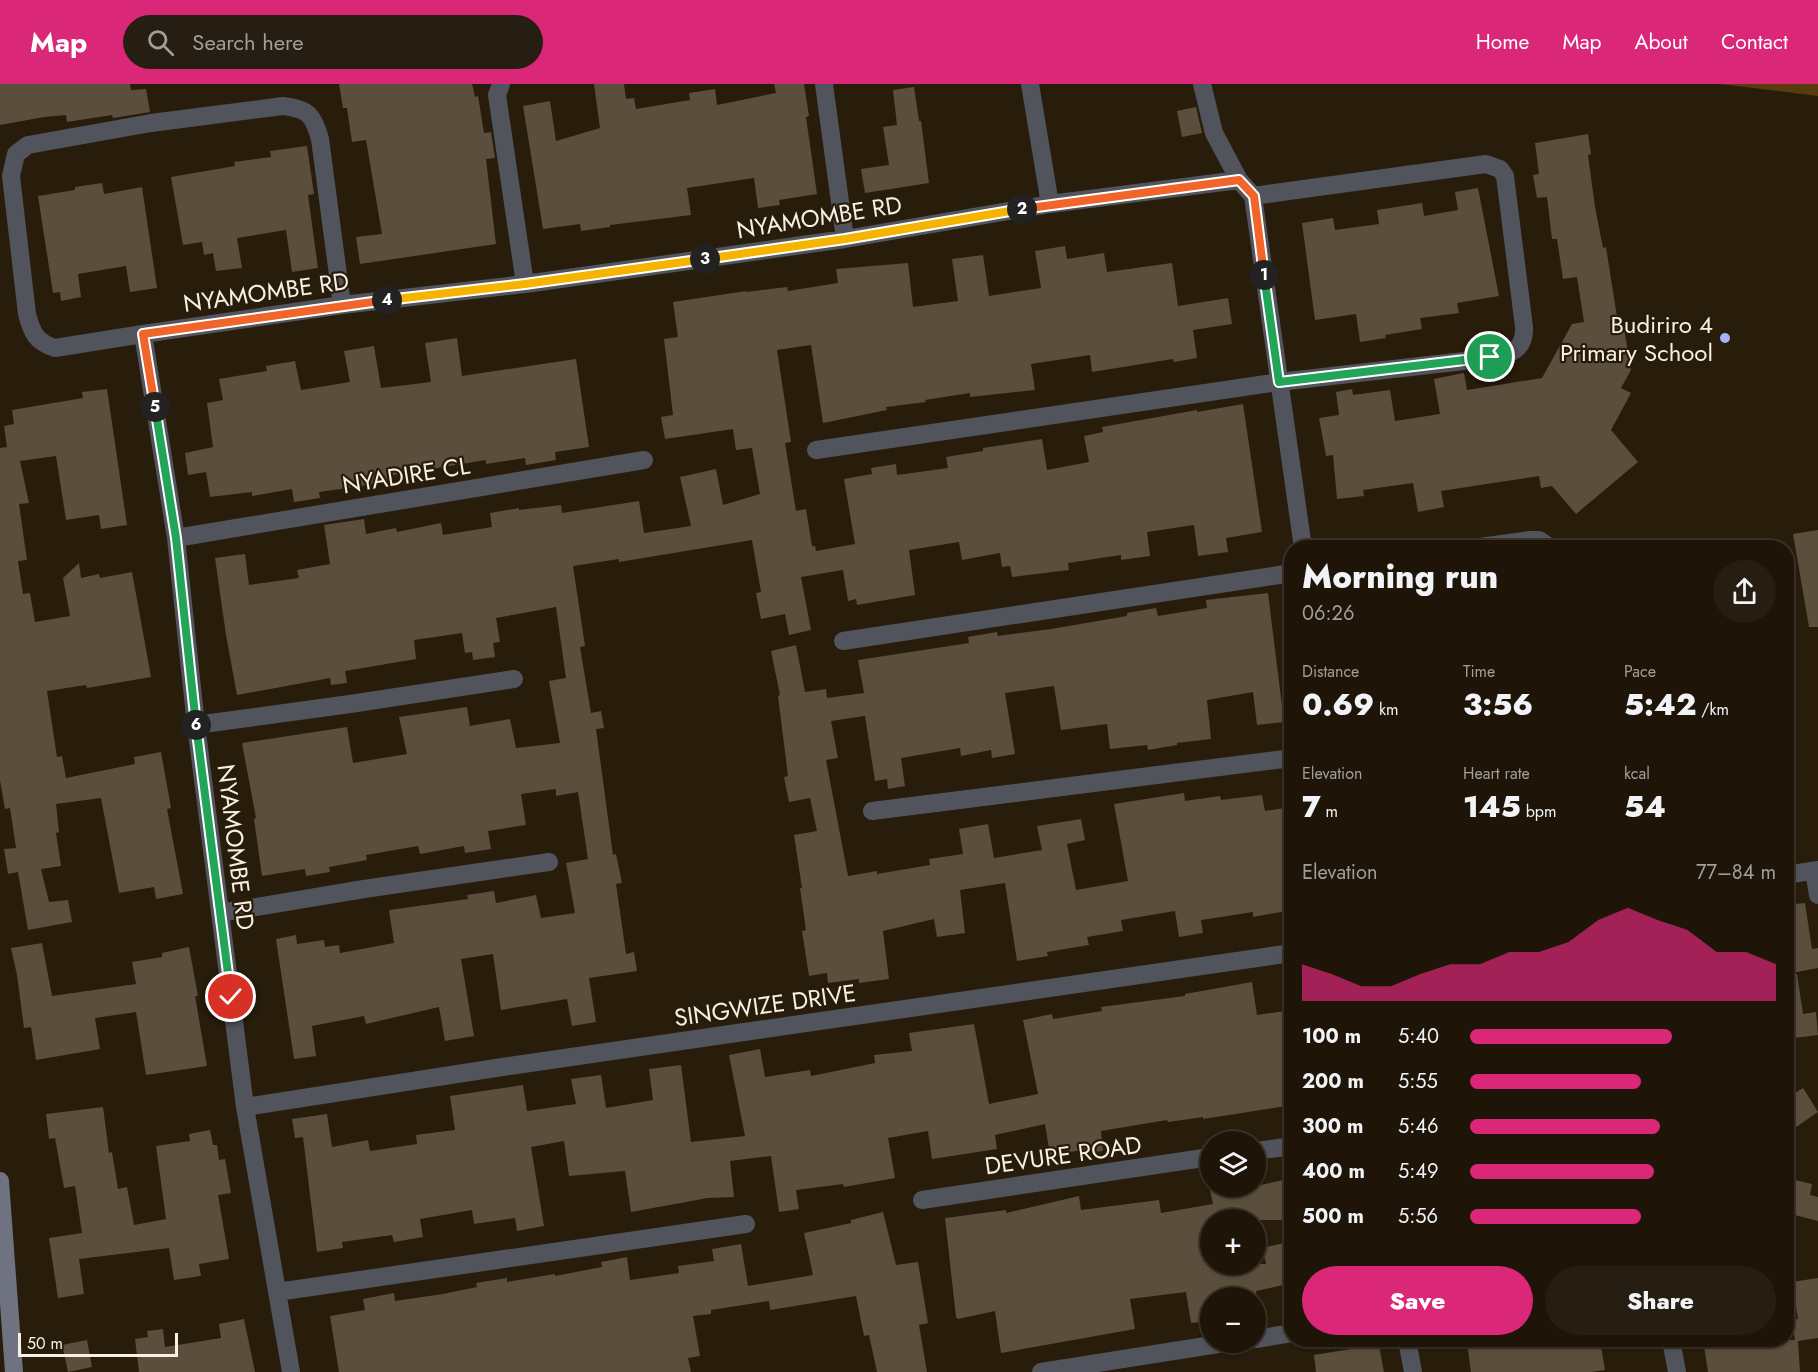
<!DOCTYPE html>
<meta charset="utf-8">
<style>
body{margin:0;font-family:Jost,sans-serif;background:#261e12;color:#f1f3f6;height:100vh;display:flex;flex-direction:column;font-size:22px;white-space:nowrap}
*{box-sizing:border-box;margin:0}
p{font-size:20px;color:#a19f9c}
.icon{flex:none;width:33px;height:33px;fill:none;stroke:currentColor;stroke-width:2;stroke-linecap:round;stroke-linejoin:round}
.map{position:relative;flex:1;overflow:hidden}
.panel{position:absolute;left:1284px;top:456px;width:510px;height:807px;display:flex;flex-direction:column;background:#1e1508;border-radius:24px;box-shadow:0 2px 4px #0004,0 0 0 2px #3c3429}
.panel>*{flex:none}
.controls{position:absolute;left:1200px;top:1047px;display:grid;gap:12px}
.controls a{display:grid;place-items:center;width:66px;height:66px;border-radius:50%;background:#1e1508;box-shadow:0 2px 4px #0004,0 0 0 2px #3c3429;font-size:30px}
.scale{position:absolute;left:18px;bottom:15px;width:160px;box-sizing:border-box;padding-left:6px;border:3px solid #f9f0e5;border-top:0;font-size:16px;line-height:21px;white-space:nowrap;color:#f9f0e5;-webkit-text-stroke:4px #281c0b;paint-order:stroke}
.pin{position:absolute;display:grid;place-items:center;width:51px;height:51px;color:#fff;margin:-26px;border:3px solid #fff;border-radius:50%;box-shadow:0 2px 6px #0007}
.km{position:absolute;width:30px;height:30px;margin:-15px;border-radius:50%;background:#222;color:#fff;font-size:16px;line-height:30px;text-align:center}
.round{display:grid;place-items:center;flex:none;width:63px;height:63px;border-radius:32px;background:#261e12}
.headline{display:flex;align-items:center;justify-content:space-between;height:102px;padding:0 18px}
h1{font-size:33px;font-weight:800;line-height:45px}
.metrics{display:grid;grid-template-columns:repeat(3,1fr);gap:9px;height:102px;padding:6px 18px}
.metrics div{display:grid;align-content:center}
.metrics b{font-size:30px;font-weight:800}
.metrics small{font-size:16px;font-weight:400}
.metrics p{font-size:16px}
.chart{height:168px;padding:12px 18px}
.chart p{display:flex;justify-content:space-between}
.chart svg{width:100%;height:108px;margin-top:6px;fill:#db2777;opacity:.7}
.action{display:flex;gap:12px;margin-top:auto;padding:12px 18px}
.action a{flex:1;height:69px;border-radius:36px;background:#db2777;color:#fff;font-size:24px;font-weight:800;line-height:69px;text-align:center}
.action a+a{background:#261e12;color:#f1f3f6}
ul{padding:0 18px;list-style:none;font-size:20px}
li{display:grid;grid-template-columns:96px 72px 1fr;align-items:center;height:45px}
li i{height:15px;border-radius:8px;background:#db2777}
header{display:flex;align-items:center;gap:36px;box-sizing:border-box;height:84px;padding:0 30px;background:#db2777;color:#fff}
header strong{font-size:28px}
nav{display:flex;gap:33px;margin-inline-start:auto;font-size:21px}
.search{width:420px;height:54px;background:#261e12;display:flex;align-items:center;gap:15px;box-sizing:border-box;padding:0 21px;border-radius:33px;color:#a19f9c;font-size:22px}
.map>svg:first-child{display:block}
</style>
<header>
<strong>Map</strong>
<div class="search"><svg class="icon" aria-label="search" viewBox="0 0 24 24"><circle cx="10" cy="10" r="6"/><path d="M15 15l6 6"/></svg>Search here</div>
<nav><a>Home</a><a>Map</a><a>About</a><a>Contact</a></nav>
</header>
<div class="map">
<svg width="1818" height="1288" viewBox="0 0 1818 1288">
<rect width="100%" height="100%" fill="#281c0b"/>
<path fill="#583c10" d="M 1720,0 L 1818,0 L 1818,12 Z"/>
<path fill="#5c4e3c" d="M 0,0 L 130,0 L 131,6 L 146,5 L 150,28 L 113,34 L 112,31 L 67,38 L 66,31 L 44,33 L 0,41 Z
M 339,0 L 472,0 L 475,13 L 478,12 L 484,49 L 491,48 L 495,74 L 486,75 L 496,160 L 360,180 L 356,153 L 382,150 L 366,56 L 352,58 L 347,24 L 343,24 Z
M 594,0 L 624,0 L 626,15 L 634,14 L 636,25 L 690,16 L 689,9 L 715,5 L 717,21 L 776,9 L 774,0 L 804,0 L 809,32 L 806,33 L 817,110 L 779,116 L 780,121 L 758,124 L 754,94 L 687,104 L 691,131 L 610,141 L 610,143 L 581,147 L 580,140 L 543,145 L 523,22 L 550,17 L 556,57 L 600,44 Z
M 914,3 L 919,37 L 921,37 L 929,99 L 865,109 L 861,85 L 889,81 L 883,43 L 897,41 L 893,6 Z
M 1196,23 L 1202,49 L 1182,53 L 1177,27 Z
M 1588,50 L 1591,70 L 1588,71 L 1595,123 L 1603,164 L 1606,163 L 1617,233 L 1622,232 L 1631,286 L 1621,304 L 1631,309 L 1611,346 L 1638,378 L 1576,430 L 1552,402 L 1541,404 L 1539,392 L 1441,407 L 1444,423 L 1418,428 L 1413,399 L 1363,406 L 1364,412 L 1337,415 L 1333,371 L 1326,372 L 1319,334 L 1339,331 L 1336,308 L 1352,305 L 1353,311 L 1390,306 L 1395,337 L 1440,330 L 1434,295 L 1464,289 L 1467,306 L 1542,294 L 1572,240 L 1584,238 L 1577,193 L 1563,195 L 1557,155 L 1552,155 L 1547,113 L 1537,114 L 1533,91 L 1539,90 L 1535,59 Z
M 307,62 L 314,110 L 308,111 L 318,184 L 292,188 L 286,146 L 237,154 L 242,184 L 216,187 L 213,169 L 204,171 L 202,158 L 183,161 L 171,93 L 235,82 L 234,78 L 271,73 L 270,67 Z
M 102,99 L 104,110 L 142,103 L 157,204 L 130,208 L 126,182 L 78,190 L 81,213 L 61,217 L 60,208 L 53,209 L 38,112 L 75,106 L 75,103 Z
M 1478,104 L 1499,212 L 1457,219 L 1459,229 L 1420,234 L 1422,245 L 1385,251 L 1386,254 L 1360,258 L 1356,230 L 1315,236 L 1302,139 L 1333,134 L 1335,146 L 1379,140 L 1377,126 L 1422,119 L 1424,132 L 1458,126 L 1455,108 Z
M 1065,162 L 1067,175 L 1104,169 L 1107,188 L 1172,179 L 1178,222 L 1228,214 L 1232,240 L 1193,246 L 1197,274 L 1174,278 L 1173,275 L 1092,288 L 1090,271 L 1031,280 L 1035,306 L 970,313 L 970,309 L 925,316 L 926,318 L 886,323 L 887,326 L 823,339 L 811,261 L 777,266 L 791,358 L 785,359 L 796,427 L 806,425 L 812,462 L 815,462 L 816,467 L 855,460 L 844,395 L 872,390 L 871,384 L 896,380 L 897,391 L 948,384 L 946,373 L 983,367 L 983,364 L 1042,355 L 1047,386 L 1089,378 L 1084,352 L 1103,348 L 1102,343 L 1197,326 L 1197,328 L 1243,320 L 1262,448 L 1226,454 L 1228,468 L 1198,472 L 1194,441 L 1147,448 L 1150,472 L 1121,476 L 1121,471 L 1068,479 L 1069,486 L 1012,493 L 1010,482 L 1002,483 L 1000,469 L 962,476 L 959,458 L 909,466 L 915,511 L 857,521 L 856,515 L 848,517 L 843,486 L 801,493 L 811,546 L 789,551 L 785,530 L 761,535 L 756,509 L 761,508 L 752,456 L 619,478 L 619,475 L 573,482 L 585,562 L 580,563 L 591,629 L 601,627 L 604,644 L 596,645 L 613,771 L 616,770 L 622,799 L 616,800 L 626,870 L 634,868 L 637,887 L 589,894 L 596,938 L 572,942 L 567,915 L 501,926 L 493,870 L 461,875 L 474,952 L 445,957 L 439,923 L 366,940 L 364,932 L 312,942 L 316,972 L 294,975 L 276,855 L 296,851 L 297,860 L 324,856 L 325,863 L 339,861 L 340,869 L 394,859 L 389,826 L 468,815 L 467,811 L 494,807 L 496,819 L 536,811 L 541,834 L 575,829 L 566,779 L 588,775 L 578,708 L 556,712 L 556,705 L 521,710 L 526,741 L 488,747 L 491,765 L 465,769 L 464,762 L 420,770 L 418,762 L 366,771 L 367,776 L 329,783 L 330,788 L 306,792 L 305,785 L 262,792 L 254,735 L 256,734 L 242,659 L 347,643 L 353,679 L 407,670 L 399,633 L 467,623 L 470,642 L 510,635 L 516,664 L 560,659 L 549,597 L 566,594 L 556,523 L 496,534 L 500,558 L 493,559 L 495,573 L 473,576 L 472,568 L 465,569 L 462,549 L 414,556 L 416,575 L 345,587 L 347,599 L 331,601 L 330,594 L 237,611 L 226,551 L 215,474 L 245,470 L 249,501 L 299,494 L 297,486 L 330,480 L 324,441 L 364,435 L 366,450 L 396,444 L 397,448 L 441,439 L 443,451 L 492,443 L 490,429 L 519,424 L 519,426 L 561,421 L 562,429 L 639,417 L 644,449 L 691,442 L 680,393 L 716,385 L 723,421 L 760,410 L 752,364 L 736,366 L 733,345 L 665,355 L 661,333 L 673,331 L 664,255 L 678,253 L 673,218 L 746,207 L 746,208 L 787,203 L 788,207 L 838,199 L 836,185 L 908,179 L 913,223 L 958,217 L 952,175 L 983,171 L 989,212 L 1041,204 L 1035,167 Z
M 457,254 L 462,292 L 576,275 L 589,363 L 555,368 L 556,376 L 526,381 L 525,374 L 486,380 L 486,376 L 388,392 L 389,398 L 319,408 L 320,414 L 294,418 L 292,405 L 252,412 L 252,408 L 210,413 L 206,388 L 188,391 L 185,369 L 213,363 L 207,319 L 223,316 L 219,295 L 267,287 L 266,282 L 295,277 L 301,306 L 350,298 L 344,267 L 374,262 L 381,304 L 431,298 L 425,259 Z
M 107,305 L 127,441 L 101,445 L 99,431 L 66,436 L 56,372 L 20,377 L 29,419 L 19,420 L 27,476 L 18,477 L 23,510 L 30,509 L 35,538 L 70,532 L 63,494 L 79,479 L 81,494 L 99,490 L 100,494 L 132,488 L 151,593 L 87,604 L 86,601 L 47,607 L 57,673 L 62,672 L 66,694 L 135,680 L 134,673 L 161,668 L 171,724 L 167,725 L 183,810 L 156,815 L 154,803 L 119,809 L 101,714 L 56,720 L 59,748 L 56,749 L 61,782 L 41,785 L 49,818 L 68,816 L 72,838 L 28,846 L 18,788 L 8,790 L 4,765 L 16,764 L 10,724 L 5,725 L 0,696 L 0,364 L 7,363 L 4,342 L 14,340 L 12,326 L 83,314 L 82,308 Z
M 1818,446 L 1818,543 L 1809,543 L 1793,450 Z
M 1268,509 L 1284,638 L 1257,641 L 1253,608 L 1207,616 L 1211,655 L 1177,659 L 1177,661 L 1148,666 L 1147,661 L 1110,665 L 1107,640 L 1061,646 L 1054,602 L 1005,609 L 1015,670 L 992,674 L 991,666 L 961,672 L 960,664 L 901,674 L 905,702 L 888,705 L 887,695 L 875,697 L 865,632 L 831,637 L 838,674 L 826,676 L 848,792 L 877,787 L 877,790 L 930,781 L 929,775 L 963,770 L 959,745 L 988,740 L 994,774 L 1042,766 L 1037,742 L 1081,735 L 1085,756 L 1067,760 L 1076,806 L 1128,797 L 1114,720 L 1184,709 L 1185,717 L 1220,712 L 1221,716 L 1262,711 L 1265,727 L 1292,723 L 1292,826 L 1253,833 L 1253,828 L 1201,836 L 1203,849 L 1179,853 L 1175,827 L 1121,836 L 1123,847 L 1087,853 L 1089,861 L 1047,868 L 1048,872 L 1017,877 L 1005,799 L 960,806 L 965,849 L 937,853 L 934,835 L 883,847 L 889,895 L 859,899 L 859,895 L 828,899 L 827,889 L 809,892 L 802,847 L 806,846 L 800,804 L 802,804 L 794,751 L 817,747 L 810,714 L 789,718 L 784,693 L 788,692 L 778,612 L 780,611 L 771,567 L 796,561 L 805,608 L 826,605 L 827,614 L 864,609 L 858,576 L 969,559 L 968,553 L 997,548 L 998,552 L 1051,545 L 1127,532 L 1127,529 L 1156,524 L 1158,532 L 1207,524 L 1206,516 Z
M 1805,819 L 1812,865 L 1818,864 L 1818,884 L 1786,890 L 1786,821 Z
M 42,859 L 52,912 L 136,900 L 132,878 L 162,873 L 162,869 L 189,863 L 198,912 L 195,912 L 207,982 L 146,991 L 136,928 L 95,934 L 100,965 L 36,976 L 31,943 L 24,944 L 17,891 L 11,864 Z
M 1797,890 L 1803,930 L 1816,928 L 1818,951 L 1786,955 L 1786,891 Z
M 1252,898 L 1257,931 L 1292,926 L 1292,1021 L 1203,1035 L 1203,1033 L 1168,1038 L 1167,1036 L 1101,1047 L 1103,1067 L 1084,1069 L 1083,1066 L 1050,1071 L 1045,1040 L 995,1051 L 997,1065 L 932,1075 L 928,1047 L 888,1054 L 895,1094 L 844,1103 L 843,1100 L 796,1106 L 799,1125 L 779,1128 L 771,1072 L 730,1077 L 734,1113 L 708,1114 L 631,1128 L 625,1087 L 569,1092 L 564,1057 L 531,1063 L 544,1142 L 517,1147 L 515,1134 L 474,1140 L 472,1126 L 420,1135 L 423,1153 L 394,1158 L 392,1151 L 342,1158 L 343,1164 L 317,1168 L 303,1053 L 295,1054 L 292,1035 L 327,1030 L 332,1063 L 368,1056 L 370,1067 L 417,1060 L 416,1051 L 455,1046 L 450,1012 L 523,1001 L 527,1027 L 576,1020 L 571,995 L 601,991 L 606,1024 L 653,1016 L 649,985 L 681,981 L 691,1058 L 745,1052 L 729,971 L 760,965 L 765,993 L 810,986 L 811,992 L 875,979 L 874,971 L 912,967 L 909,949 L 974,940 L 989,1020 L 1038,1010 L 1023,936 L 1052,930 L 1053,935 L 1102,927 L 1101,923 L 1185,912 L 1185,910 Z
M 1803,1004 L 1818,1028 L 1786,1050 L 1786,1015 Z
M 103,1023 L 109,1069 L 112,1068 L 118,1105 L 127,1103 L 134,1141 L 166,1135 L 156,1062 L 190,1057 L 189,1050 L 210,1046 L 213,1061 L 217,1061 L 219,1076 L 225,1075 L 231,1109 L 218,1111 L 229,1175 L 199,1180 L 201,1192 L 174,1196 L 169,1164 L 79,1175 L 84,1210 L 58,1214 L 49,1154 L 82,1149 L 75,1102 L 64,1104 L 55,1054 L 49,1055 L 46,1030 Z
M 1292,1094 L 1292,1136 L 1205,1136 L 1210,1180 L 1266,1180 L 1262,1164 L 1292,1157 L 1292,1199 L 1256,1207 L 1257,1214 L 1210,1214 L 1210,1237 L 1191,1239 L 1186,1208 L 1130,1215 L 1135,1245 L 1001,1269 L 995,1227 L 958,1235 L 956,1233 L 945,1134 L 1006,1126 L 1006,1129 L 1079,1112 L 1081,1126 L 1159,1116 L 1161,1129 L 1213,1120 L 1209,1102 L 1256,1102 Z
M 1786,1094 L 1812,1100 L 1810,1111 L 1818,1113 L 1818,1137 L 1791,1130 L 1793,1122 L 1786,1120 Z
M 883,1128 L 896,1181 L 918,1178 L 928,1239 L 919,1241 L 927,1288 L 877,1288 L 869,1251 L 864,1252 L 856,1212 L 770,1226 L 769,1217 L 711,1226 L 711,1230 L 693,1232 L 700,1272 L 688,1274 L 691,1288 L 339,1288 L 330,1232 L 365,1226 L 363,1215 L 394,1209 L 395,1217 L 443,1210 L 477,1203 L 476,1199 L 507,1194 L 507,1198 L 555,1190 L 555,1192 L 602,1183 L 601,1178 L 627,1173 L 630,1196 L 679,1189 L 678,1182 L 714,1177 L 712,1165 L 741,1160 L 748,1202 L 813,1191 L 804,1149 L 851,1139 L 851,1136 Z
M 1818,1194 L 1818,1254 L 1798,1257 L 1800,1288 L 1708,1288 L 1703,1256 L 1795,1256 L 1792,1236 L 1798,1235 L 1792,1198 Z
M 244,1235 L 255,1288 L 139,1288 L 135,1255 L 148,1253 L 147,1247 L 163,1245 L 165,1263 L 221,1254 L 219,1240 Z
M 87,1256 L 92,1283 L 68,1288 L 62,1261 Z
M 1378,1256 L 1384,1288 L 1316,1288 L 1314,1271 L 1351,1265 L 1350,1261 Z
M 1488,1256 L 1600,1256 L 1605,1286 L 1591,1288 L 1471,1288 L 1467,1258 Z"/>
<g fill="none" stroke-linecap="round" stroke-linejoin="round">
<path stroke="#52545d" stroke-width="18" d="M 501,0 L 497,11 L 525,200
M 824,0 L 845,155
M 1030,0 L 1050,120
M 1202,0 L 1214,49 L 1239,96
M 143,250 L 55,264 C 36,258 32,249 27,230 L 11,92 L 16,70 L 28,61 L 151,39 L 283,22 C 308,25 313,30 320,55 L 342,221
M 816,366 L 1279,298 L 1499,273 C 1516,269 1525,261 1524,243 L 1505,92 L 1500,85 L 1486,80 L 1253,112
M 176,454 L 644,376
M 1473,464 L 1530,456 L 1539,456 L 1551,464
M 843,557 L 1292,489
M 196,641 L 350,620 L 514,595
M 872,727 L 1292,674
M 1814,787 L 1818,811
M 1786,791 L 1818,786
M 220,829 L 364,805 L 549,778
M 245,1023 L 509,982 L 1292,869
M 1256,1067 L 1292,1062
M 922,1116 L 1210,1073
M 277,1208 L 746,1140
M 1256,1255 L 1292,1249
M 1407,1256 L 1413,1288
M 1671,1256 L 1677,1288
M 291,1288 L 245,1023 L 196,641 L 176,454 L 143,250 L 342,221 L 525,200 L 845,155 L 1050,120 L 1239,96 L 1253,112 L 1303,464
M 1041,1288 L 1231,1258"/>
<path stroke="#6f7281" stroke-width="18" d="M 0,1097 L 14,1288"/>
</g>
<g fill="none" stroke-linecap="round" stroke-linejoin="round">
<g stroke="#fff" stroke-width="12">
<path id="split-1" d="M 1264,191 L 1279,298 L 1490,273"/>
</g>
<g stroke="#fff" stroke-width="12">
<path id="split-2" d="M 1022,125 L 1239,96 L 1254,112 L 1264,191"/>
</g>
<g stroke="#fff" stroke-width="12">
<path id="split-3" d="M 705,175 L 845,155 L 1022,125"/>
</g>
<g stroke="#fff" stroke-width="12">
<path id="split-4" d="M 387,216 L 525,200 L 705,175"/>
</g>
<g stroke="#fff" stroke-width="12">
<path id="split-5" d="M 155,323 L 143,250 L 387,216"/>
</g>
<g stroke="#fff" stroke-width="12">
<path id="split-6" d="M 155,323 L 176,454 L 196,641"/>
</g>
<g stroke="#fff" stroke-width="12">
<path id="split-7" d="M 196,641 L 231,913"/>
</g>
<use href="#split-1" stroke="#22a559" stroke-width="8"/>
<use href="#split-2" stroke="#f0652b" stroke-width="8"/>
<use href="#split-3" stroke="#f5b400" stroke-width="8"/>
<use href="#split-4" stroke="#f5b400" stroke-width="8"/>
<use href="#split-5" stroke="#f0652b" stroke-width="8"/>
<use href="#split-6" stroke="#22a559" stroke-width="8"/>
<use href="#split-7" stroke="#22a559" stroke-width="8"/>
</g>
<circle fill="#a5b1fc" stroke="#281c0b" stroke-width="2" cx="1725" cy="254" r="6"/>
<g text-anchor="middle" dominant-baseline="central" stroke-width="4.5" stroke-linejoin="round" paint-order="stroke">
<g font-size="24" fill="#f9f0e5" stroke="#281c0b">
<text transform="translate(819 133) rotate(-9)">NYAMOMBE RD</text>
<text transform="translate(266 208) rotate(-8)">NYAMOMBE RD</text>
<text transform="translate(406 391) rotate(-9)">NYADIRE CL</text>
<text transform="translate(236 763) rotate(83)">NYAMOMBE RD</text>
<text transform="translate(765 921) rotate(-8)">SINGWIZE DRIVE</text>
<text transform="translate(1063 1071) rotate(-8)">DEVURE ROAD</text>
</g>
<g font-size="24" fill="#f9f0e5" stroke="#281c0b" text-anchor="end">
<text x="1713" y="240">Budiriro 4<tspan x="1713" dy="28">Primary School</tspan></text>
</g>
</g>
</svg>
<div class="controls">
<a><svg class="icon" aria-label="layers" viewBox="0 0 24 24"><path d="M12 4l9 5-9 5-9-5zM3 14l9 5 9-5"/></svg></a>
<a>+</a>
<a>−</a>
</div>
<div class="scale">50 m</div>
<div class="pin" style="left:1490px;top:273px;background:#1e9e55"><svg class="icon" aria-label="arrive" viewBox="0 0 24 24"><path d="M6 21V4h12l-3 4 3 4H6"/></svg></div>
<div class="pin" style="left:231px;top:913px;background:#d93025"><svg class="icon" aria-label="check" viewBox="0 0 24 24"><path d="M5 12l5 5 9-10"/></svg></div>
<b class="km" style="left:1264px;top:191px">1</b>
<b class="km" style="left:1022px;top:125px">2</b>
<b class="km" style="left:705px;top:175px">3</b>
<b class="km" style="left:387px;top:216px">4</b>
<b class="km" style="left:155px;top:323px">5</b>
<b class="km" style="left:196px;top:641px">6</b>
<section class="panel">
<div class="headline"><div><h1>Morning run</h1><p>06:26</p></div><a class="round"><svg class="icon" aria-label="share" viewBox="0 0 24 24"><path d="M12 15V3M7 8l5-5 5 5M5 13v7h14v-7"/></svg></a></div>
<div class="metrics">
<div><p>Distance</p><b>0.69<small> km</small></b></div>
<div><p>Time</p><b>3:56</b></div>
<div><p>Pace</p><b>5:42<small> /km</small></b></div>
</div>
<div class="metrics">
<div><p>Elevation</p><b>7<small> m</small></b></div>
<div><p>Heart rate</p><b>145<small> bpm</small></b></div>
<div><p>kcal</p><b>54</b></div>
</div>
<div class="chart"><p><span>Elevation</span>77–84 m</p>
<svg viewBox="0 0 160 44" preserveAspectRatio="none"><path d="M0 44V29L10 33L20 38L30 38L40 33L50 29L60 29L70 24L80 24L90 20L100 11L110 6L120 11L130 15L140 24L150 24L160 29V44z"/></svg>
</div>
<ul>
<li><b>100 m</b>5:40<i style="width:66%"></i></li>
<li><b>200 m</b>5:55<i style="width:56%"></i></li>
<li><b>300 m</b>5:46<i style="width:62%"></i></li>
<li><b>400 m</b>5:49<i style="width:60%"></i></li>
<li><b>500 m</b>5:56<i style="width:56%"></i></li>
</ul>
<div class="action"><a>Save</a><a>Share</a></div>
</section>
</div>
